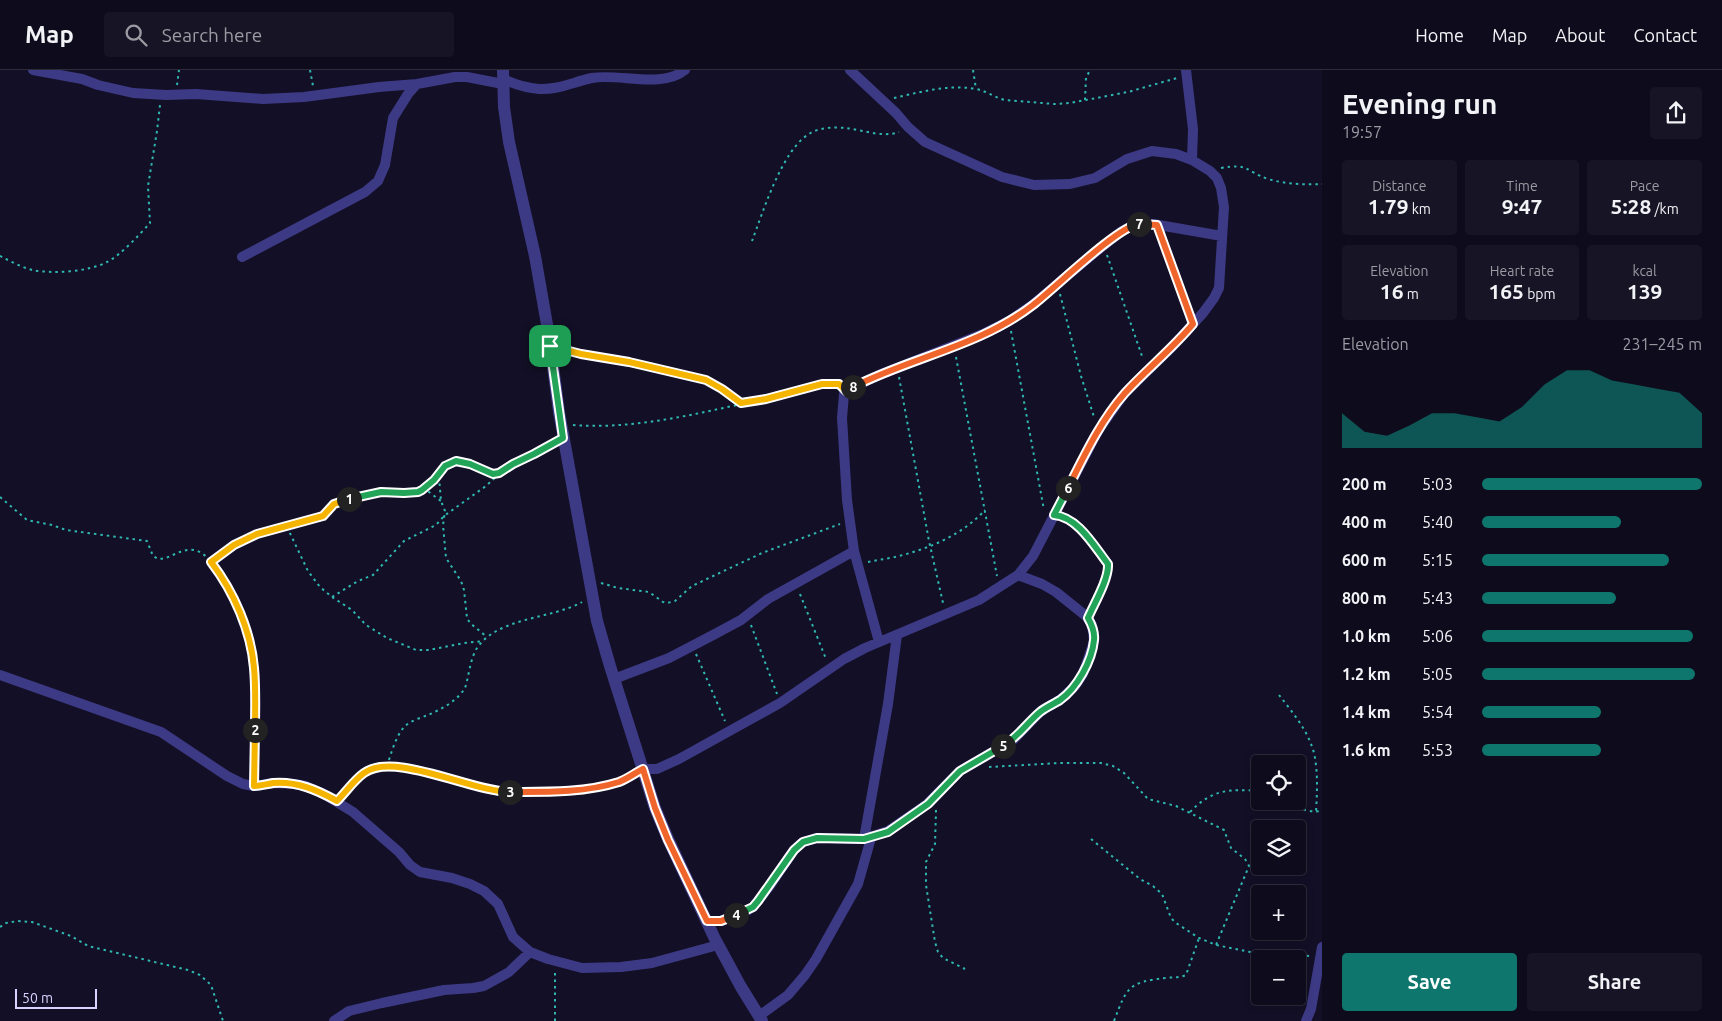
<!DOCTYPE html>
<meta charset="utf-8">
<style>
body{margin:0;font-family:Ubuntu,sans-serif;background:#171425;color:#f1f3f6;height:100vh;display:flex;flex-direction:column;font-size:19px;white-space:nowrap}
*{box-sizing:border-box;margin:0}
p{font-size:16px;color:#9b9ba3}
.icon{flex:none;width:28px;height:28px;fill:none;stroke:currentColor;stroke-width:2;stroke-linecap:round;stroke-linejoin:round}
.map{position:relative;flex:1;overflow:hidden}
.sheet{display:flex;flex-direction:column;background:#0e0b1c;width:400px}
.sheet>*{flex:none}
.buttons{position:absolute;left:1251px;top:685px;display:grid;gap:10px}
.buttons a{display:grid;place-items:center;width:55px;height:55px;border-radius:5px;background:#0e0b1c;box-shadow:0 2px 8px #0003,0 0 0 1px #2e2b3b;font-size:25px}
.scale{position:absolute;left:15px;bottom:12px;width:82px;box-sizing:border-box;padding-left:5px;border:2px solid #d9d4ff;border-top:0;font-size:14px;line-height:18px;white-space:nowrap;color:#d9d4ff;-webkit-text-stroke:4px #130f26;paint-order:stroke}
.pin{position:absolute;display:grid;place-items:center;width:42px;height:42px;color:#fff;margin:-21px;border-radius:10px;box-shadow:0 2px 8px #0006}
.km{position:absolute;width:25px;height:25px;margin:-12px;border-radius:50%;background:#222;color:#fff;font-size:14px;line-height:25px;text-align:center}
.round{display:grid;place-items:center;flex:none;width:52px;height:52px;border-radius:5px;background:#171425}
.overview{display:flex;align-items:center;justify-content:space-between;height:85px;padding:0 20px}
h1{font-size:28px;font-weight:700;line-height:38px}
.metrics{display:grid;grid-template-columns:repeat(3,1fr);gap:8px;height:85px;padding:5px 20px}
.metrics div{display:grid;align-content:center;border-radius:5px;background:#171425;text-align:center}
.metrics b{font-size:21px;font-weight:700}
.metrics small{font-size:14px;font-weight:400}
.metrics p{font-size:14px}
.chart{height:140px;padding:10px 20px}
.chart p{display:flex;justify-content:space-between}
.chart svg{width:100%;height:90px;margin-top:5px;fill:#0f766e;opacity:.7}
.primary-button{display:flex;gap:10px;margin-top:auto;padding:10px 20px}
.primary-button a{flex:1;height:58px;border-radius:5px;background:#0f766e;color:#fff;font-size:20px;font-weight:700;line-height:58px;text-align:center}
.primary-button a+a{background:#171425;color:#f1f3f6}
ul{padding:0 20px;list-style:none;font-size:16px}
li{display:grid;grid-template-columns:80px 60px 1fr;align-items:center;height:38px}
li i{height:12px;border-radius:6px;background:#0f766e}
header{display:flex;align-items:center;gap:30px;box-sizing:border-box;height:70px;padding:0 25px;background:#0e0b1c;border-bottom:1px solid #2e2b3b}
header strong{font-size:24px}
nav{display:flex;gap:28px;margin-inline-start:auto;font-size:18px}
.search{width:350px;height:45px;background:#171425;display:flex;align-items:center;gap:12px;box-sizing:border-box;padding:0 18px;border-radius:5px;color:#9b9ba3;font-size:19px}
main{display:flex;flex:1;min-height:0}
.map>svg:first-child{display:block}
</style>
<header>
<strong>Map</strong>
<div class="search"><svg class="icon" aria-label="search" viewBox="0 0 24 24"><circle cx="10" cy="10" r="6"/><path d="M15 15l6 6"/></svg>Search here</div>
<nav><a>Home</a><a>Map</a><a>About</a><a>Contact</a></nav>
</header>
<main>
<div class="map">
<svg width="1322" height="951" viewBox="0 0 1322 951">
<rect width="100%" height="100%" fill="#130f26"/>
<g fill="none" stroke-linecap="round" stroke-linejoin="round">
<path stroke="#2fb8b0" stroke-width="2" stroke-dasharray="2.5 4" stroke-linecap="butt" d="M 310,0 L 313,16
M 973,0 L 976,19
M 177,15 L 179,0
M 894,28 C 921,22 948,14 976,19 C 987,21 995,28 1005,30 L 1054,34 L 1070,33 L 1128,22 L 1177,8
M 1085,30 L 1086,8 L 1090,0
M 1221,98 C 1249,93 1245,101 1268,109 C 1285,114 1305,115 1322,114
M 1161,165 L 1189,243
M 752,171 C 763,142 782,80 809,64 C 819,57 834,57 846,58 C 863,60 883,68 899,62
M 1107,185 L 1143,289
M 0,186 C 10,191 21,197 32,200 C 53,204 88,202 107,192 C 121,185 139,165 150,153 L 148,116 L 157,61 L 160,35
M 1060,224 L 1081,306 L 1094,347
M 1011,261 L 1044,440
M 562,279 L 629,292 L 706,310 L 722,319 L 741,333
M 956,287 L 997,506
M 899,307 L 929,471 L 943,533
M 573,355 C 638,360 702,342 765,329 C 785,325 820,310 839,314
M 439,407 L 441,431 L 445,441 L 443,455 L 446,488 L 461,511 L 464,520 L 467,548 L 470,553 L 487,567
M 422,420 L 429,422 L 441,431
M 0,427 L 27,450 L 52,455 L 66,460 L 147,471 L 153,486 L 158,489 C 171,489 180,478 194,480 C 208,483 215,498 222,509 C 229,521 238,534 242,546 C 260,598 255,653 254,706
M 1066,447 L 1075,455 L 1108,494 L 1107,501 L 1092,538
M 287,457 L 308,501 L 320,517 L 332,527 L 352,540 L 366,555 L 387,568 L 416,580 L 429,580 L 464,573 L 484,571
M 211,492 L 234,475 L 257,464 L 323,446 L 334,434 L 339,432 C 353,428 366,422 380,422 C 393,421 410,427 422,420 C 435,413 443,392 456,391 C 470,391 482,402 496,404 L 553,374
M 868,492 C 877,490 886,489 895,487 C 928,479 961,466 985,440
M 601,513 L 618,518 L 649,522 L 663,532 L 667,533 L 675,531 L 692,516 L 762,483 L 840,454
M 800,524 L 826,589
M 332,527 L 358,511 L 373,505 L 404,471 L 436,455 L 444,446 L 486,416 L 499,404
M 751,555 L 777,624
M 696,584 L 725,651
M 1279,625 C 1293,643 1311,664 1315,688 C 1318,706 1317,724 1316,742
M 387,696 C 391,684 395,668 404,657 C 410,651 420,648 428,645 C 442,639 457,631 465,618 C 469,606 470,589 477,578 C 498,547 552,549 582,532
M 989,697 L 1059,693 L 1101,693 L 1113,696 L 1124,703 L 1148,729 L 1176,736 L 1224,760 L 1231,778 L 1245,789 L 1249,796 L 1216,875
M 343,725 C 354,713 365,698 382,696 C 407,694 454,711 479,718 C 514,728 601,723 632,705
M 1286,731 C 1298,738 1308,743 1322,741
M 936,740 L 935,774 L 926,792 L 926,815 L 935,872 L 938,882 L 943,888 L 965,899
M 1190,742 C 1212,719 1229,719 1260,721
M 1091,769 L 1140,809 L 1153,816 L 1162,824 L 1171,848 L 1176,853 L 1199,868 L 1216,875 L 1250,882 L 1310,886
M 0,857 L 6,853 L 18,851 L 32,852 L 71,866 L 88,876 L 188,900 L 200,905 L 211,915 L 223,951
M 555,951 L 555,901
M 1114,951 C 1127,917 1128,912 1166,908 C 1173,907 1179,908 1186,905 L 1199,868"/>
<path stroke="#3d3a85" stroke-width="10" d="M 33,0 L 82,9 L 98,15 L 133,23 L 166,25 L 196,24 L 263,29 L 304,27 L 379,17 L 417,14 L 455,7 L 467,7 L 503,14
M 1186,0 L 1193,59 L 1192,90
M 503,9 C 516,15 525,18 539,19 C 558,20 573,12 592,8 C 619,3 662,19 685,0
M 242,187 L 365,122 L 378,111 L 385,95 L 393,48 L 408,24 L 417,14
M 879,572 L 854,481 L 847,430 L 842,348 L 844,324 L 846,321 L 879,305 L 983,264 L 1009,251 L 1032,235 L 1103,176 L 1122,161 L 1136,154 L 1153,154 L 1222,166
M 0,605 L 161,662 L 227,706 L 243,714 L 254,716 L 273,713 L 294,714 L 306,716 L 322,723 L 353,742 L 399,782 L 410,795 L 420,802 L 452,808 L 470,814 L 484,821 L 498,834 L 513,867 L 530,882 L 548,889 L 582,898 L 621,897 L 652,893 L 718,875
M 614,609 L 669,588 L 715,564 L 741,550 L 768,529 L 854,481
M 643,699 L 657,699 L 679,689 L 780,633 L 844,589 L 865,578 L 979,530 L 1018,505 L 1033,486 L 1098,361 L 1124,324 L 1170,279 L 1203,243 L 1214,228 L 1219,218 L 1224,137 L 1221,118 L 1217,108 L 1210,101 L 1192,90 L 1176,84 L 1152,81 L 1127,89 L 1095,108 L 1070,114 L 1034,115 L 1002,107 L 925,72 L 908,57 L 896,43 L 850,0
M 864,769 L 888,634 L 897,565
M 707,851 L 721,851 L 745,842 L 753,837 L 769,817 L 794,780 L 803,772 L 817,768 L 864,769 L 888,761 L 927,734 L 960,701 L 1013,670 L 1040,642 L 1061,629 L 1075,616 L 1083,604 L 1094,571 L 1092,555 L 1086,546 L 1056,522 L 1042,514 L 1018,505
M 759,946 L 788,925 L 805,905 L 816,889 L 858,814 L 871,768
M 334,951 L 349,941 L 382,933 L 444,920 L 473,918 L 484,916 L 509,902 L 530,882
M 1306,951 L 1311,939 L 1322,877"/>
<path stroke="#3d3a85" stroke-width="12" d="M 503,0 L 504,37 L 509,72 L 535,186 L 549,266 L 559,342 L 597,551 L 610,596 L 655,738 L 668,769 L 714,867 L 741,917 L 762,951"/>
</g>
<g fill="none" stroke-linecap="round" stroke-linejoin="round">
<g stroke="#fff" stroke-width="10">
<path id="split-1" d="M 349,429 L 381,422 L 404,423 L 418,422 L 422,420 L 434,410 L 445,396 L 456,391 L 470,394 L 493,404 L 499,403 L 513,394 L 534,384 L 563,368 L 550,276"/>
</g>
<g stroke="#fff" stroke-width="10">
<path id="split-2" d="M 255,660 C 255,640 256,619 254,598 C 251,561 234,522 211,492 L 234,475 L 257,464 L 323,446 L 334,434 L 349,429"/>
</g>
<g stroke="#fff" stroke-width="10">
<path id="split-3" d="M 255,660 L 254,716 C 260,716 267,714 273,713 C 297,711 317,720 337,731 C 346,722 354,710 364,703 C 394,681 473,722 510,722"/>
</g>
<g stroke="#fff" stroke-width="10">
<path id="split-4" d="M 510,722 C 546,722 584,723 619,712 C 627,709 635,703 643,699 L 655,738 L 668,770 L 707,851 L 721,851 L 736,845"/>
</g>
<g stroke="#fff" stroke-width="10">
<path id="split-5" d="M 736,845 L 753,837 L 758,831 L 794,780 L 803,772 L 817,768 L 864,769 L 888,762 L 928,734 L 960,701 L 1003,676"/>
</g>
<g stroke="#fff" stroke-width="10">
<path id="split-6" d="M 1003,676 C 1018,667 1027,653 1040,642 C 1046,637 1054,634 1060,630 C 1077,618 1092,591 1094,570 C 1095,562 1092,555 1088,548 C 1094,534 1109,509 1108,494 C 1094,476 1078,447 1054,445 L 1068,418"/>
</g>
<g stroke="#fff" stroke-width="10">
<path id="split-7" d="M 1068,418 C 1084,386 1101,350 1125,323 C 1147,299 1172,279 1193,254 L 1157,155 L 1139,154"/>
</g>
<g stroke="#fff" stroke-width="10">
<path id="split-8" d="M 853,317 C 912,287 980,276 1033,235 C 1054,219 1118,156 1139,154"/>
</g>
<g stroke="#fff" stroke-width="10">
<path id="split-9" d="M 550,276 L 581,284 L 629,292 L 706,310 L 722,319 L 741,333 L 766,329 L 822,314 L 839,314 L 846,321 L 853,317"/>
</g>
<use href="#split-1" stroke="#22a559" stroke-width="6"/>
<use href="#split-2" stroke="#f5b400" stroke-width="6"/>
<use href="#split-3" stroke="#f5b400" stroke-width="6"/>
<use href="#split-4" stroke="#f0652b" stroke-width="6"/>
<use href="#split-5" stroke="#22a559" stroke-width="6"/>
<use href="#split-6" stroke="#22a559" stroke-width="6"/>
<use href="#split-7" stroke="#f0652b" stroke-width="6"/>
<use href="#split-8" stroke="#f0652b" stroke-width="6"/>
<use href="#split-9" stroke="#f5b400" stroke-width="6"/>
</g>
</svg>
<div class="buttons">
<a><svg class="icon" aria-label="locate" viewBox="0 0 24 24"><circle cx="12" cy="12" r="6"/><path d="M12 2v4M12 18v4M2 12h4M18 12h4"/></svg></a>
<a><svg class="icon" aria-label="layers" viewBox="0 0 24 24"><path d="M12 4l9 5-9 5-9-5zM3 14l9 5 9-5"/></svg></a>
<a>+</a>
<a>−</a>
</div>
<div class="scale">50 m</div>
<div class="pin" style="left:550px;top:276px;background:#1e9e55"><svg class="icon" aria-label="arrive" viewBox="0 0 24 24"><path d="M6 21V4h12l-3 4 3 4H6"/></svg></div>
<b class="km" style="left:349px;top:429px">1</b>
<b class="km" style="left:255px;top:660px">2</b>
<b class="km" style="left:510px;top:722px">3</b>
<b class="km" style="left:736px;top:845px">4</b>
<b class="km" style="left:1003px;top:676px">5</b>
<b class="km" style="left:1068px;top:418px">6</b>
<b class="km" style="left:1139px;top:154px">7</b>
<b class="km" style="left:853px;top:317px">8</b>
</div>
<section class="sheet">
<div class="overview"><div><h1>Evening run</h1><p>19:57</p></div><a class="round"><svg class="icon" aria-label="share" viewBox="0 0 24 24"><path d="M12 15V3M7 8l5-5 5 5M5 13v7h14v-7"/></svg></a></div>
<div class="metrics">
<div><p>Distance</p><b>1.79<small> km</small></b></div>
<div><p>Time</p><b>9:47</b></div>
<div><p>Pace</p><b>5:28<small> /km</small></b></div>
</div>
<div class="metrics">
<div><p>Elevation</p><b>16<small> m</small></b></div>
<div><p>Heart rate</p><b>165<small> bpm</small></b></div>
<div><p>kcal</p><b>139</b></div>
</div>
<div class="chart"><p><span>Elevation</span>231–245 m</p>
<svg viewBox="0 0 160 44" preserveAspectRatio="none"><path d="M0 44V27L10 36L20 38L30 33L40 27L50 27L60 29L70 31L80 24L90 13L100 6L110 6L120 11L130 13L140 15L150 17L160 27V44z"/></svg>
</div>
<ul>
<li><b>200 m</b>5:03<i style="width:100%"></i></li>
<li><b>400 m</b>5:40<i style="width:63%"></i></li>
<li><b>600 m</b>5:15<i style="width:85%"></i></li>
<li><b>800 m</b>5:43<i style="width:61%"></i></li>
<li><b>1.0 km</b>5:06<i style="width:96%"></i></li>
<li><b>1.2 km</b>5:05<i style="width:97%"></i></li>
<li><b>1.4 km</b>5:54<i style="width:54%"></i></li>
<li><b>1.6 km</b>5:53<i style="width:54%"></i></li>
</ul>
<div class="primary-button"><a>Save</a><a>Share</a></div>
</section>
</main>
